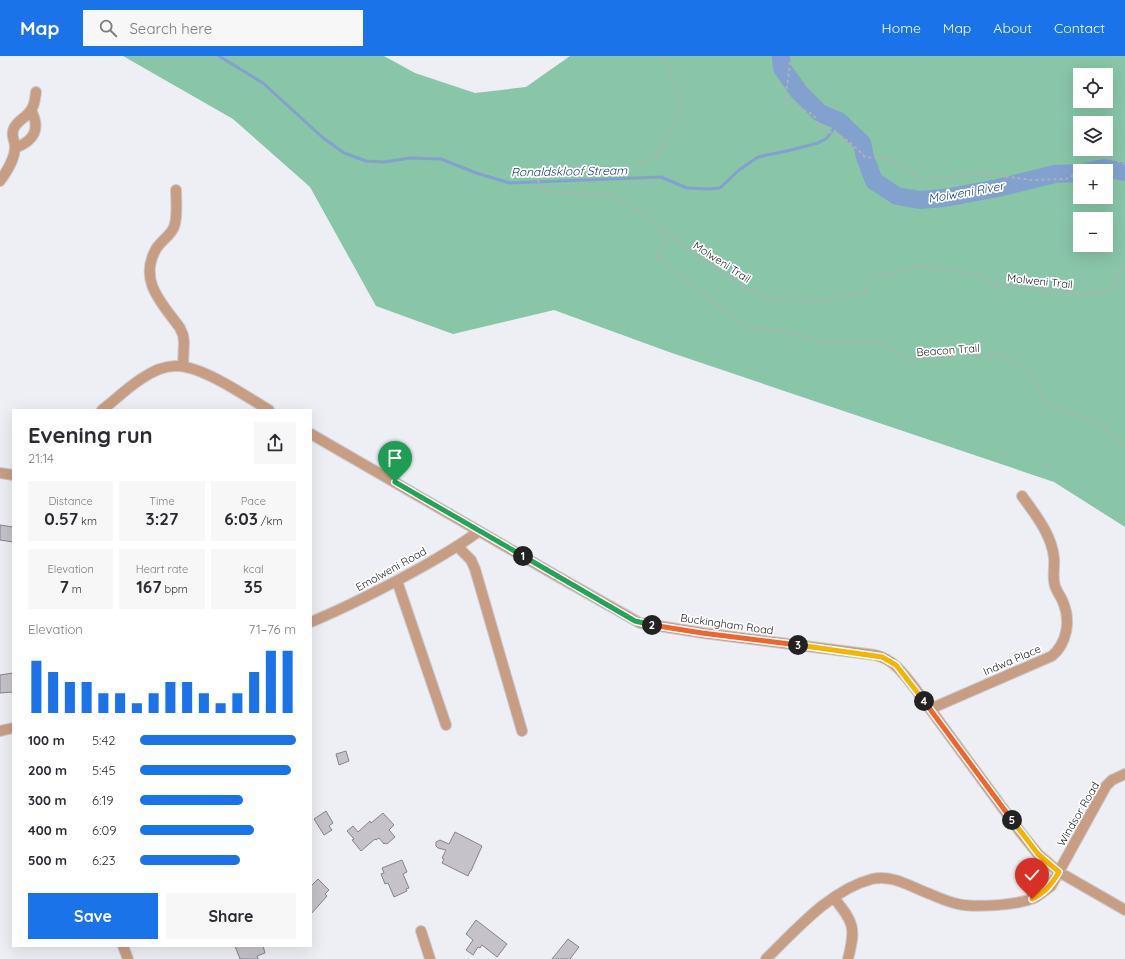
<!DOCTYPE html>
<meta charset="utf-8">
<style>
body{margin:0;font-family:Quicksand,sans-serif;background:#f7f7f7;color:#2b2b33;height:100vh;display:flex;flex-direction:column;font-size:15px;white-space:nowrap}
*{box-sizing:border-box;margin:0}
p{font-size:13px;color:#7c7c81}
.icon{flex:none;width:22px;height:22px;fill:none;stroke:currentColor;stroke-width:2;stroke-linecap:round;stroke-linejoin:round}
.map{position:relative;flex:1;overflow:hidden}
.details{position:absolute;left:12px;top:353px;width:300px;height:538px;display:flex;flex-direction:column;background:#fff;border-radius:0px;box-shadow:0 4px 16px #0002}
.details>*{flex:none}
.tools{position:absolute;left:1073px;top:12px;display:grid;gap:8px}
.tools a{display:grid;place-items:center;width:40px;height:40px;border-radius:0px;background:#fff;box-shadow:0 4px 16px #0002;font-size:20px}
.pin{position:absolute;display:grid;place-items:center;width:34px;height:34px;color:#fff;margin:-41px -17px;border-radius:50% 50% 50% 0;rotate:-45deg;box-shadow:0 0 4px #0007}
.pin .icon{rotate:45deg}
.km{position:absolute;width:20px;height:20px;margin:-10px;border-radius:50%;background:#222;color:#fff;font-size:11px;line-height:20px;text-align:center}
.round{display:grid;place-items:center;flex:none;width:42px;height:42px;border-radius:0px;background:#f7f7f7}
.overview{display:flex;align-items:center;justify-content:space-between;height:68px;padding:0 16px}
h1{font-size:22px;font-weight:800;line-height:30px}
.figures{display:grid;grid-template-columns:repeat(3,1fr);gap:6px;height:68px;padding:4px 16px}
.figures div{display:grid;align-content:center;border-radius:0px;background:#f7f7f7;text-align:center}
.figures b{font-size:17px;font-weight:800}
.figures small{font-size:11px;font-weight:400}
.figures p{font-size:11px}
.chart{height:112px;padding:8px 16px}
.chart p{display:flex;justify-content:space-between}
.chart svg{width:100%;height:72px;margin-top:4px;stroke:#1a73e8;stroke-width:6}
.action{display:flex;gap:8px;margin-top:auto;padding:8px 16px}
.action a{flex:1;height:46px;border-radius:0px;background:#1a73e8;color:#fff;font-size:16px;font-weight:800;line-height:46px;text-align:center}
.action a+a{background:#f7f7f7;color:#2b2b33}
ul{padding:0 16px;list-style:none;font-size:13px}
li{display:grid;grid-template-columns:64px 48px 1fr;align-items:center;height:30px}
li i{height:10px;border-radius:5px;background:#1a73e8}
header{display:flex;align-items:center;gap:24px;box-sizing:border-box;height:56px;padding:0 20px;background:#1a73e8;color:#fff}
header strong{font-size:19px}
nav{display:flex;gap:22px;margin-inline-start:auto;font-size:14px}
.search{width:280px;height:36px;background:#f7f7f7;display:flex;align-items:center;gap:10px;box-sizing:border-box;padding:0 14px;border-radius:0px;color:#7c7c81;font-size:15px}
.map>svg:first-child{display:block}
</style>
<header>
<strong>Map</strong>
<div class="search"><svg class="icon" aria-label="search" viewBox="0 0 24 24"><circle cx="10" cy="10" r="6"/><path d="M15 15l6 6"/></svg>Search here</div>
<nav><a>Home</a><a>Map</a><a>About</a><a>Contact</a></nav>
</header>
<div class="map">
<svg width="1125" height="903" viewBox="0 0 1125 903">
<rect width="100%" height="100%" fill="#eeeef5"/>
<path fill="#89c5a7" fill-rule="evenodd" d="M 123,0 L 384,0 L 415,17 L 475,37 L 526,31 L 570,0 L 1125,0 L 1125,471 L 1054,426 L 669,296 L 554,254 L 453,278 L 376,250 L 310,131 L 233,63 ZM 1080,19 L 1106,19 L 1106,45 L 1080,45 ZM 1080,67 L 1106,67 L 1106,93 L 1080,93 ZM 1080,115 L 1106,115 L 1106,141 L 1080,141 ZM 1080,163 L 1106,163 L 1106,189 L 1080,189 Z"/>
<g fill="none" stroke-linecap="round" stroke-linejoin="round">
<path stroke="#82a1cf" stroke-width="3" d="M 219,0 L 263,27 L 322,81 L 344,97 L 366,105 L 384,106 L 410,102 L 441,103 L 476,117 L 510,127 L 661,121 L 687,132 L 708,133 L 720,132 L 739,114 L 758,101 L 791,94 L 818,87 L 827,82 L 839,65"/>
<path stroke="#82a1cf" stroke-width="18" d="M 781,0 L 782,12 L 799,36 L 820,57 L 839,65 L 862,87 L 865,101 L 874,125 L 897,140 L 920,144 L 944,142 L 998,132 L 1055,118 L 1080,117
M 1089,115 L 1104,112 L 1125,116"/>
</g>
<path fill="#c5c3c9" stroke="#86848a" d="M 0,469 L 13,471 L 13,486 L 0,484 Z
M 13,617 L 13,636 L 0,637 L 0,619 Z
M 346,695 L 349,705 L 339,709 L 336,698 Z
M 326,755 L 333,767 L 329,770 L 332,774 L 324,779 L 314,763 Z
M 383,757 L 394,769 L 389,774 L 395,781 L 387,788 L 385,787 L 384,788 L 379,782 L 376,784 L 375,783 L 361,795 L 352,784 L 354,783 L 347,775 L 353,770 L 358,776 L 370,765 L 371,767 Z
M 455,776 L 482,790 L 471,815 L 470,815 L 468,820 L 442,807 L 444,803 L 442,802 L 446,794 L 438,792 L 436,790 L 436,786 L 440,784 L 449,788 Z
M 402,804 L 407,816 L 403,818 L 409,832 L 406,833 L 407,835 L 394,841 L 388,827 L 385,828 L 381,818 L 384,817 L 382,812 Z
M 318,823 L 329,834 L 325,838 L 327,840 L 311,858 L 311,830 Z
M 476,864 L 507,888 L 497,901 L 482,889 L 480,892 L 478,891 L 473,899 L 466,894 L 473,884 L 466,878 Z
M 568,883 L 579,891 L 570,903 L 552,903 Z
M 235,890 L 263,890 L 265,897 L 257,900 L 258,903 L 240,903 Z"/>
<g fill="none" stroke-linecap="round" stroke-linejoin="round">
<g stroke="#cacad0" stroke-width="12">
<path id="minor" d="M 15,92 C 34,85 41,73 31,54
M 0,125 C 7,115 15,103 15,91 C 15,84 10,79 14,72 C 18,64 27,61 31,54 C 35,49 35,42 36,36
M 176,134 C 176,146 178,161 174,171 C 171,179 161,185 156,193 C 138,225 162,247 180,272 L 183,279 L 184,286 L 183,310
M 102,354 C 115,344 127,332 141,323 C 151,316 165,309 178,310 C 204,311 247,341 269,354
M 311,378 L 555,519 L 640,567 L 703,577 L 875,599 C 893,603 903,617 914,631 L 1021,777 L 1038,798 L 1059,816 L 1125,854
M 0,417 L 13,419
M 457,490 L 471,504 L 475,513 L 522,675
M 397,525 L 446,669
M 311,566 C 349,550 386,531 422,511 C 441,500 461,489 479,475
M 930,653 L 1052,600 C 1067,587 1071,565 1063,546 C 1061,541 1057,536 1055,530 C 1052,521 1055,511 1054,502 C 1052,479 1035,458 1022,440
M 0,675 L 13,672
M 834,842 C 854,867 856,871 848,903
M 421,875 L 430,903
M 123,890 L 128,903
M 766,903 C 796,874 830,834 872,823 C 892,818 911,831 930,838 C 939,842 949,846 958,848 C 975,852 1018,849 1034,842 C 1040,839 1045,834 1051,830 L 1106,730 L 1112,724 L 1125,718"/>
</g>
<path stroke="#b0b0b6" stroke-width="2" stroke-dasharray="3 3" stroke-linecap="butt" d="M 663,0 L 683,50 L 657,99 L 629,113 L 589,111 L 543,112 L 538,125 L 543,135 L 608,139 L 640,154 L 660,172 L 706,206 L 742,230 L 771,243 L 799,245 L 825,244 L 865,236 L 872,219 L 889,219 L 916,210 L 970,217 L 986,222 L 991,228 L 1080,238 L 1114,234 L 1119,214 L 1125,213
M 791,0 L 785,45 L 814,59 L 821,74 C 840,77 852,87 865,101 L 888,103 L 923,124 L 982,117 L 1031,124 L 1066,123 L 1076,118 L 1092,103 L 1109,102 L 1125,108
M 660,173 L 666,186 L 657,201 L 744,270 L 795,277 L 820,286 L 877,285 L 907,304 L 998,298 L 1032,317 L 1045,346 L 1099,368 L 1125,390"/>
<use href="#minor" stroke="#c79e84" stroke-width="10"/>
</g>
<g fill="none" stroke-linecap="round" stroke-linejoin="round">
<g stroke="#fff" stroke-width="8">
<path id="split-1" d="M 395,426 L 523,500"/>
</g>
<g stroke="#fff" stroke-width="8">
<path id="split-2" d="M 523,500 L 635,565 L 652,569"/>
</g>
<g stroke="#fff" stroke-width="8">
<path id="split-3" d="M 652,569 L 702,577 L 798,589"/>
</g>
<g stroke="#fff" stroke-width="8">
<path id="split-4" d="M 798,589 L 882,601 L 896,609 L 924,645"/>
</g>
<g stroke="#fff" stroke-width="8">
<path id="split-5" d="M 924,645 L 1012,764"/>
</g>
<g stroke="#fff" stroke-width="8">
<path id="split-6" d="M 1012,764 L 1038,798 L 1059,816 C 1051,829 1046,836 1032,843"/>
</g>
<use href="#split-1" stroke="#22a559" stroke-width="5"/>
<use href="#split-2" stroke="#22a559" stroke-width="5"/>
<use href="#split-3" stroke="#f0652b" stroke-width="5"/>
<use href="#split-4" stroke="#f5b400" stroke-width="5"/>
<use href="#split-5" stroke="#f0652b" stroke-width="5"/>
<use href="#split-6" stroke="#f5b400" stroke-width="5"/>
</g>
<g text-anchor="middle" dominant-baseline="central" stroke-width="3.5" stroke-linejoin="round" paint-order="stroke">
<g font-size="11" fill="#252528" stroke="#fff">
<text transform="translate(722 206) rotate(33)">Molweni Trail</text>
<text transform="translate(1040 225) rotate(6)">Molweni Trail</text>
<text transform="translate(948 294) rotate(-4)">Beacon Trail</text>
<text transform="translate(391 513) rotate(-29)">Emolweni Road</text>
<text transform="translate(727 568) rotate(8)">Buckingham Road</text>
<text transform="translate(1012 604) rotate(-23)">Indwa Place</text>
<text transform="translate(1078 758) rotate(-60)">Windsor Road</text>
</g>
<g font-size="12" font-style="italic" fill="#163e76" stroke="#fff">
<text transform="translate(569 115) rotate(-1)">Ronaldskloof Stream</text>
<text transform="translate(966 136) rotate(-10)">Molweni River</text>
</g>
</g>
</svg>
<div class="tools">
<a><svg class="icon" aria-label="locate" viewBox="0 0 24 24"><circle cx="12" cy="12" r="6"/><path d="M12 2v4M12 18v4M2 12h4M18 12h4"/></svg></a>
<a><svg class="icon" aria-label="layers" viewBox="0 0 24 24"><path d="M12 4l9 5-9 5-9-5zM3 14l9 5 9-5"/></svg></a>
<a>+</a>
<a>−</a>
</div>
<div class="pin" style="left:395px;top:426px;background:#1e9e55"><svg class="icon" aria-label="arrive" viewBox="0 0 24 24"><path d="M6 21V4h12l-3 4 3 4H6"/></svg></div>
<div class="pin" style="left:1032px;top:843px;background:#d93025"><svg class="icon" aria-label="check" viewBox="0 0 24 24"><path d="M5 12l5 5 9-10"/></svg></div>
<b class="km" style="left:523px;top:500px">1</b>
<b class="km" style="left:652px;top:569px">2</b>
<b class="km" style="left:798px;top:589px">3</b>
<b class="km" style="left:924px;top:645px">4</b>
<b class="km" style="left:1012px;top:764px">5</b>
<section class="details">
<div class="overview"><div><h1>Evening run</h1><p>21:14</p></div><a class="round"><svg class="icon" aria-label="share" viewBox="0 0 24 24"><path d="M12 15V3M7 8l5-5 5 5M5 13v7h14v-7"/></svg></a></div>
<div class="figures">
<div><p>Distance</p><b>0.57<small> km</small></b></div>
<div><p>Time</p><b>3:27</b></div>
<div><p>Pace</p><b>6:03<small> /km</small></b></div>
</div>
<div class="figures">
<div><p>Elevation</p><b>7<small> m</small></b></div>
<div><p>Heart rate</p><b>167<small> bpm</small></b></div>
<div><p>kcal</p><b>35</b></div>
</div>
<div class="chart"><p><span>Elevation</span>71–76 m</p>
<svg viewBox="0 0 160 44" preserveAspectRatio="none"><path d="M5 44V12M15 44V19M25 44V25M35 44V25M45 44V32M55 44V32M65 44V38M75 44V32M85 44V25M95 44V25M105 44V32M115 44V38M125 44V32M135 44V19M145 44V6M155 44V6"/></svg>
</div>
<ul>
<li><b>100 m</b>5:42<i style="width:100%"></i></li>
<li><b>200 m</b>5:45<i style="width:97%"></i></li>
<li><b>300 m</b>6:19<i style="width:66%"></i></li>
<li><b>400 m</b>6:09<i style="width:73%"></i></li>
<li><b>500 m</b>6:23<i style="width:64%"></i></li>
</ul>
<div class="action"><a>Save</a><a>Share</a></div>
</section>
</div>
